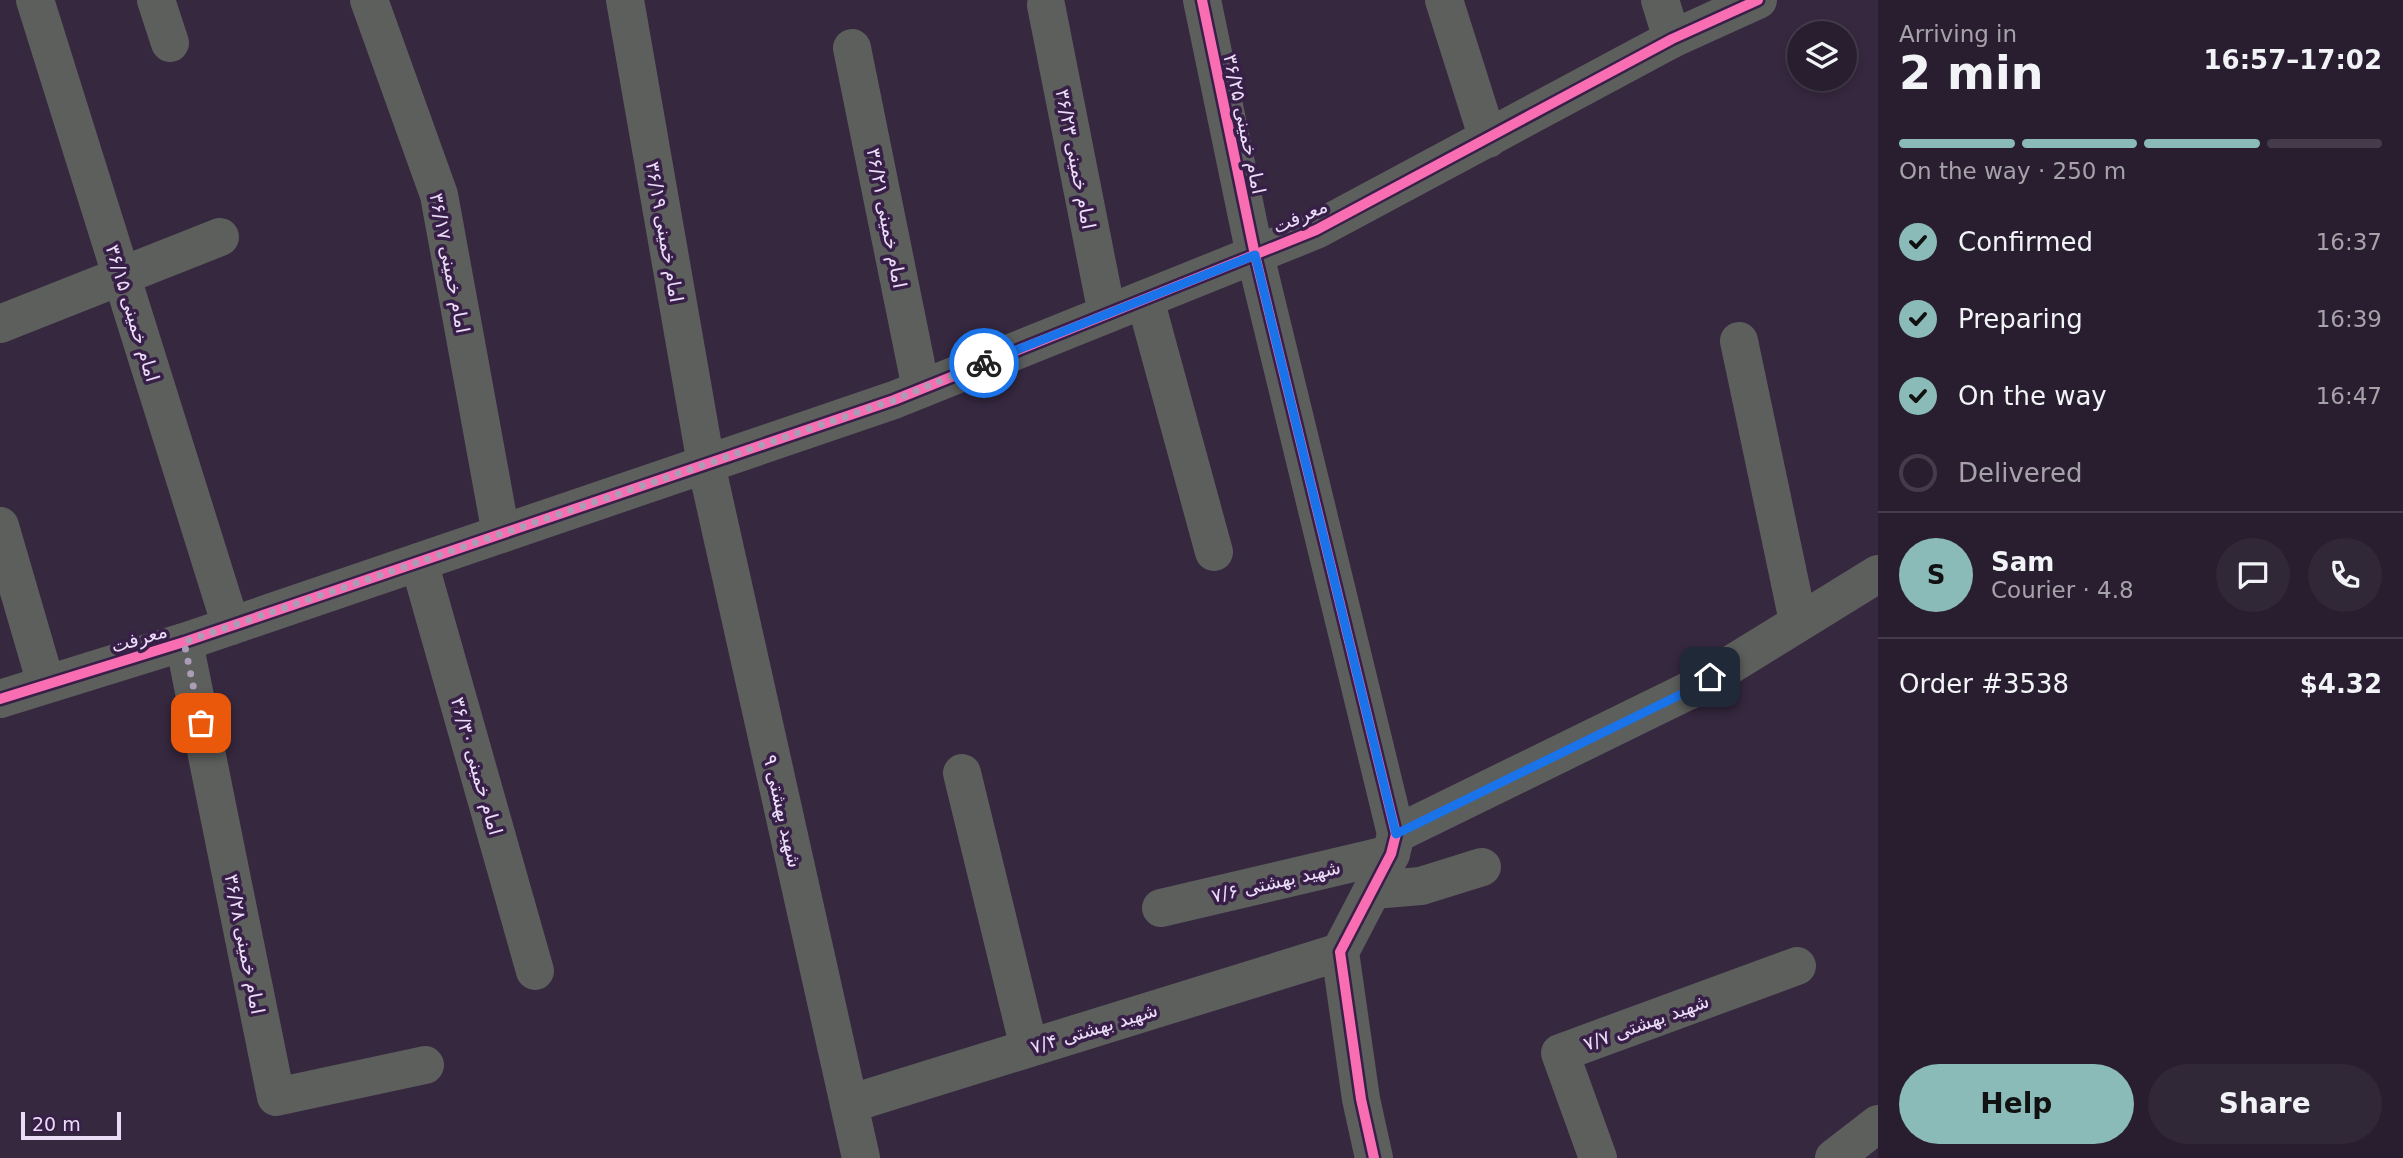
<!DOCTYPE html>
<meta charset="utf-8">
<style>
:root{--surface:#281e2f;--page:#302737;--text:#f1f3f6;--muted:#a5a2aa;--line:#443c4b;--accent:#8bbbb9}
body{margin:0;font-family:"DejaVu Sans",Vazirmatn,sans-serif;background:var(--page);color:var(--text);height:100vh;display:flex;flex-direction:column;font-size:26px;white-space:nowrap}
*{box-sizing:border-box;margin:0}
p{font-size:23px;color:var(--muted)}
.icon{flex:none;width:38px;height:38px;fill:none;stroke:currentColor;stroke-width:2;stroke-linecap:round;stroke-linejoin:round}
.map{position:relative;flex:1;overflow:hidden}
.panel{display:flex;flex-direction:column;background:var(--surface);width:525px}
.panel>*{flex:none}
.tools{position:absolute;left:1787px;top:21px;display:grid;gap:14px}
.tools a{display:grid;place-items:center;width:70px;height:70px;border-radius:50%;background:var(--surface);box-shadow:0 4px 10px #0003,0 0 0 2px var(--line);font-size:35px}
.scale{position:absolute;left:21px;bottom:18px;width:100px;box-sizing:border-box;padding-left:7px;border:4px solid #ebdcf7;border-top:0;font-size:19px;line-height:24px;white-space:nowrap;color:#ebdcf7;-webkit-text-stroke:5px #371f48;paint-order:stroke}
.pin{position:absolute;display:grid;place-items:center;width:60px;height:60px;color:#fff;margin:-30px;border-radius:14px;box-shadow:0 4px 10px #0006}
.courier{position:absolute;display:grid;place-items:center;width:70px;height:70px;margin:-35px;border:5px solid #1a73e8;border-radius:50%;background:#fff;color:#222;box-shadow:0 2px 9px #0007}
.summary em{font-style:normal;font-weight:700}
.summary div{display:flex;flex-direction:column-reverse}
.summary{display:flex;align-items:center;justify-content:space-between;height:119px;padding:0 21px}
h1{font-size:46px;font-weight:700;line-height:52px}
.bar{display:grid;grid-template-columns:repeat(4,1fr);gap:10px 7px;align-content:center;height:84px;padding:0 21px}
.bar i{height:9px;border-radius:5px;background:var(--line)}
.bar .selected{background:var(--accent)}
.bar p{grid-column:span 4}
.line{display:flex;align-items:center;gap:18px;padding:0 21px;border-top:2px solid var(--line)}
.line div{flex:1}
.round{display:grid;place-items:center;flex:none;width:74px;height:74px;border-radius:37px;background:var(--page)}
ol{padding:0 21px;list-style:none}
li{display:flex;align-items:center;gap:21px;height:77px}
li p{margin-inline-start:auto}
li .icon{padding:7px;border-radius:50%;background:var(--accent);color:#111;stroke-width:4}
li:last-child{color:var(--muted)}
li i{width:38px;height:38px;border:4px solid var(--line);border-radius:50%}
.action{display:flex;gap:14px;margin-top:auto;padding:14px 21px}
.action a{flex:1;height:80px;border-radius:42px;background:var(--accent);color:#111;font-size:28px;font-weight:700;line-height:80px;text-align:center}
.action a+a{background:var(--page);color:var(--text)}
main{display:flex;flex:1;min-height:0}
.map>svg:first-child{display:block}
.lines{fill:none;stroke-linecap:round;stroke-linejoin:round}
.minor{stroke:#5d5f5d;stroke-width:38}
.cycleway-casing{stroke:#371f48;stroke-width:15}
.cycleway{stroke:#f96db3;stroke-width:10}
.done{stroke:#ac9db7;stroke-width:7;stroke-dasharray:0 12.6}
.route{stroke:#1a73e8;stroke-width:9}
.labels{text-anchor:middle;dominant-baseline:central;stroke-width:7;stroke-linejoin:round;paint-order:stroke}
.street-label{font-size:19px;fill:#ebdcf7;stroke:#371f48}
</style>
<main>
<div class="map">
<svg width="1878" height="1158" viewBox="0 0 1878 1158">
<rect width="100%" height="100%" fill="#36283f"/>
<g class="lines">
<!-- minor -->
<g class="minor">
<polyline points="35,0 231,626"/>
<polyline points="156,0 170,43"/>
<polyline points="369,0 439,195 501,534"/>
<polyline points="625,0 706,464 861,1158"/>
<polyline points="1202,0 1255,255 1396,834 1391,854 1340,952 1361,1099 1374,1158"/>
<polyline points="1444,0 1488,139"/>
<polyline points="1660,0 1672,39"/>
<polyline points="1046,5 1107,314"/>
<polyline points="852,48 921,389"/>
<polyline points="1145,299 1214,552"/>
<polyline points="0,324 220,237"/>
<polyline points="1739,341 1798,621"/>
<polyline points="0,526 46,684"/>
<polyline points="419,562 535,971"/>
<polyline points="184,642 276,1097 425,1065"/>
<polyline points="0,699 184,642 894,400 1316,230 1672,39 1758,0"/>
<polyline points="962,773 1029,1048"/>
<polyline points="1396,834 1688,691 1878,574"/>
<polyline points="1373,890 1421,886 1482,867"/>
<polyline points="1161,908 1391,854"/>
<polyline points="849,1104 1340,952"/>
<polyline points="1598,1158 1560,1053 1797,966"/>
<polyline points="1834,1158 1878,1124"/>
</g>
<!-- cycleway casing -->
<g class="cycleway-casing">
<g id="cycleway">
<polyline points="1202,0 1255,255 1396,834 1391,854 1340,952 1361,1099 1374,1158"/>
<polyline points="0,699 184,642 894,400 1316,230 1672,39 1758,0"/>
</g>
</g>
<!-- cycleway -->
<use href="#cycleway" class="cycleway"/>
</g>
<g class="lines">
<!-- done -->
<polyline class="done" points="201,723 184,642 894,400 984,363"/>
<!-- route -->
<polyline class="route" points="984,363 1255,255 1396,834 1688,691 1710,677"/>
</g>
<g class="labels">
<!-- street labels -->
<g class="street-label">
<text transform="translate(1245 124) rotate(78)">امام خمینی ۳۶/۲۵</text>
<text transform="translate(1076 159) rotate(79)">امام خمینی ۳۶/۲۳</text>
<text transform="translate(1300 216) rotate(-24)">معرفت</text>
<text transform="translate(887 218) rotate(79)">امام خمینی ۳۶/۲۱</text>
<text transform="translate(665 232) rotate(80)">امام خمینی ۳۶/۱۹</text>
<text transform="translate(450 263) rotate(79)">امام خمینی ۳۶/۱۷</text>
<text transform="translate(133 313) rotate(73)">امام خمینی ۳۶/۱۵</text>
<text transform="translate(139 638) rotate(-17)">معرفت</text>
<text transform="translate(477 766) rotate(74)">امام خمینی ۳۶/۳۰</text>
<text transform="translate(783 811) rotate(77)">شهید بهشتی ۹</text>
<text transform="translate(1276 881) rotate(-13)">شهید بهشتی ۷/۶</text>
<text transform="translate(245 944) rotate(79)">امام خمینی ۳۶/۲۸</text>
<text transform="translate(1646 1022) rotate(-20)">شهید بهشتی ۷/۷</text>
<text transform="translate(1094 1028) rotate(-17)">شهید بهشتی ۷/۴</text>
</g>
</g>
</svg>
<div class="tools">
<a><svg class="icon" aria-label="layers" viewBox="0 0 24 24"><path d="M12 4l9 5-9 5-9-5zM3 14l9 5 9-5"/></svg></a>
</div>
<div class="scale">20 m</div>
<div class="pin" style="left:201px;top:723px;background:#ea580c"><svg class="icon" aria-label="bag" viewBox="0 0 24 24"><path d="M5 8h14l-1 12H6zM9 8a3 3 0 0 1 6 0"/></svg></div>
<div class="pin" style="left:1710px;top:677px;background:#1f2937"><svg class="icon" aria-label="home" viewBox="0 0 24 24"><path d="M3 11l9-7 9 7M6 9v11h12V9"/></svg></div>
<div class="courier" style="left:984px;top:363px"><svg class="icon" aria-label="bike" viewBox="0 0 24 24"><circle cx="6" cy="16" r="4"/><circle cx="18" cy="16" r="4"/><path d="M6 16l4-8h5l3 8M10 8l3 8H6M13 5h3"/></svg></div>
</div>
<section class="panel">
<div class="summary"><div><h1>2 min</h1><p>Arriving in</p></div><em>16:57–17:02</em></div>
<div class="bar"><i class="selected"></i><i class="selected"></i><i class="selected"></i><i></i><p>On the way · 250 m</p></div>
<ol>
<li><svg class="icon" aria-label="check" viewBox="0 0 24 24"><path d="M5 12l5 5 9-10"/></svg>Confirmed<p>16:37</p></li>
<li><svg class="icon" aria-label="check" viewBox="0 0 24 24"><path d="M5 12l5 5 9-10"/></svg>Preparing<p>16:39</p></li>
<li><svg class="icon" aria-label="check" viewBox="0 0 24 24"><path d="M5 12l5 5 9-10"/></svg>On the way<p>16:47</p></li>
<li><i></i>Delivered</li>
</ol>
<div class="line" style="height:126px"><b class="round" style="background:var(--accent);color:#111">S</b><div><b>Sam</b><p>Courier · 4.8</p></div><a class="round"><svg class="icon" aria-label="chat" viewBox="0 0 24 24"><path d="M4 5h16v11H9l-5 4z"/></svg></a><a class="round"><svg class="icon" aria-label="phone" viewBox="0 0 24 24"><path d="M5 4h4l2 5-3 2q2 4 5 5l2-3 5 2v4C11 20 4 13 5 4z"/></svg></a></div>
<div class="line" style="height:91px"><div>Order #3538</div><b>$4.32</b></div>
<div class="action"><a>Help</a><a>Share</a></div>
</section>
</main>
